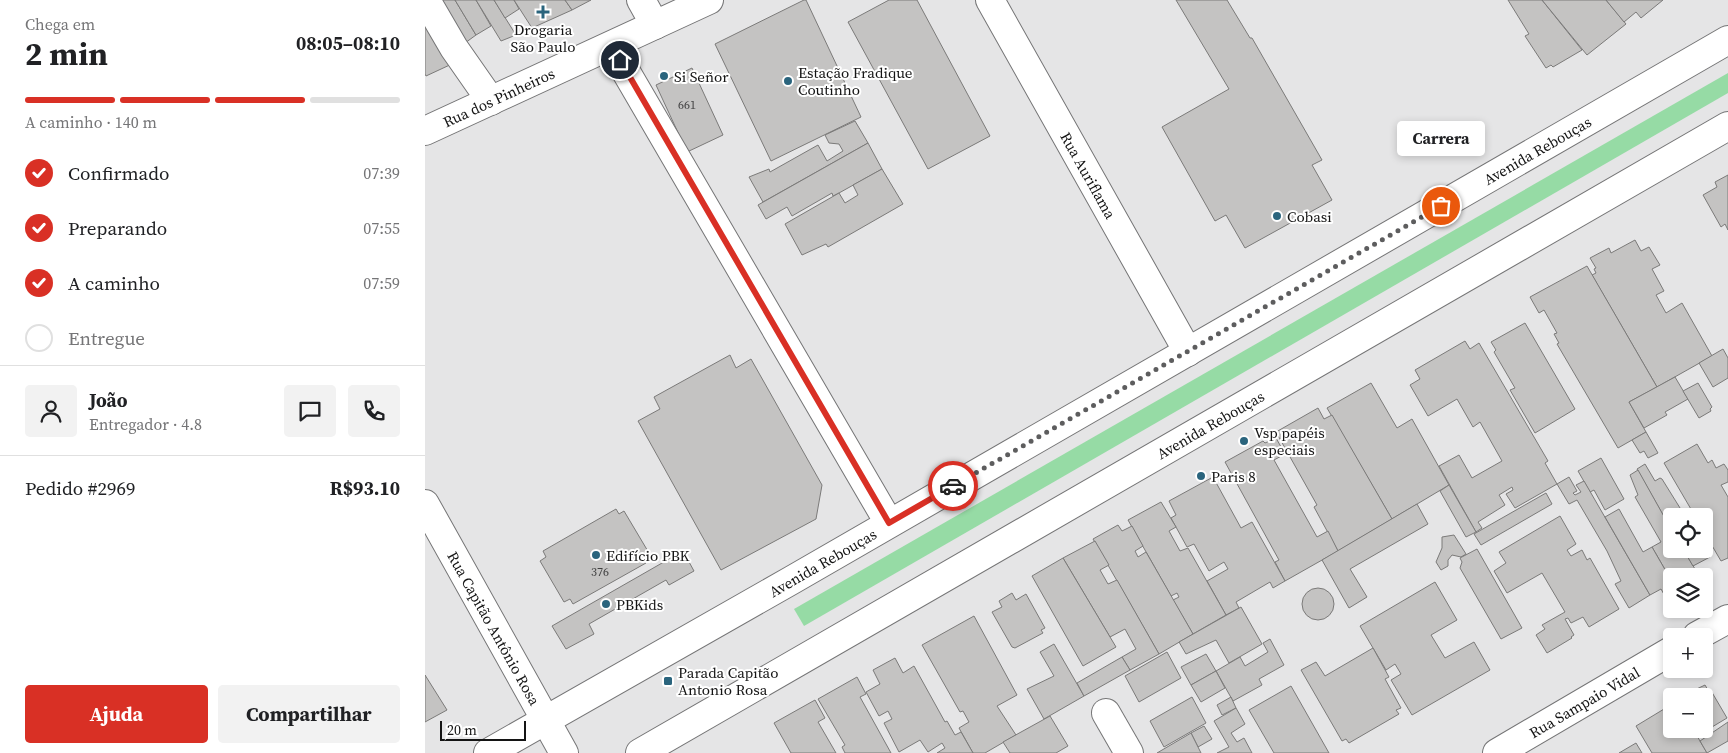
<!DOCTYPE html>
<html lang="pt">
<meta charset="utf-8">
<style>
:root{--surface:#fff;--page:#f2f2f2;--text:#202124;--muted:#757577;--line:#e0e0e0;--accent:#d93025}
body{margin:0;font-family:"Source Serif 4",serif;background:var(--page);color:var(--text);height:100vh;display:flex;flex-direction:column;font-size:19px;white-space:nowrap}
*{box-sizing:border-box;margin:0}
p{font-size:16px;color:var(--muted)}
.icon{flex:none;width:28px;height:28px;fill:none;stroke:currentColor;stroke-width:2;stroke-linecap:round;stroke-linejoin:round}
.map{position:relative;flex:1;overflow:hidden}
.sheet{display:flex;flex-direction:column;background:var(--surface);width:425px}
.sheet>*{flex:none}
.fabs{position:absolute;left:1238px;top:508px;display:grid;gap:10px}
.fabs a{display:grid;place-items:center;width:50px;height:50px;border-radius:5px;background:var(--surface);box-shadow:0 2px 8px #0003;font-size:25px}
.scale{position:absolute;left:15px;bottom:12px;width:86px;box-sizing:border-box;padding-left:5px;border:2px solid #141414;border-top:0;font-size:14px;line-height:18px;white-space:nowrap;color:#141414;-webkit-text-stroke:4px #fff;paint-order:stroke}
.pin{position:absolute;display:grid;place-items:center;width:42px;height:42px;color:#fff;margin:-21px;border:2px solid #fff;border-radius:50%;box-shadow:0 1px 5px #0007}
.courier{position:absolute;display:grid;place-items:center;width:50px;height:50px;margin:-25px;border:4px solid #d93025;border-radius:50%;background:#fff;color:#222;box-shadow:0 1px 6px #0007}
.bubble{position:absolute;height:35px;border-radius:5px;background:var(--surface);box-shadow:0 2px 8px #0003;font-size:16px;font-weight:700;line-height:35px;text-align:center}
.headline em{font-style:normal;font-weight:700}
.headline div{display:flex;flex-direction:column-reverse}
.headline{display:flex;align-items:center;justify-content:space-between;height:85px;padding:0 25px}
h1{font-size:32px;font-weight:700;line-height:38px}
.bar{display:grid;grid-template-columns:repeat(4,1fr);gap:8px 5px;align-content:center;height:60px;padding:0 25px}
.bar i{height:6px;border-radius:4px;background:var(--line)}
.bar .selected{background:var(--accent)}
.bar p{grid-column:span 4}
.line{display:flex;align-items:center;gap:12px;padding:0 25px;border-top:1px solid var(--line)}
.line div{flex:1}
.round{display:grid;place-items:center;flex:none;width:52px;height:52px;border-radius:5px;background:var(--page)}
ol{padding:0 25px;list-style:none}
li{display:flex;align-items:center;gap:15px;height:55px}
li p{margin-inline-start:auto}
li .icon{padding:5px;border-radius:50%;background:var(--accent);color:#fff;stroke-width:4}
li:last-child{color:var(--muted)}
li i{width:28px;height:28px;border:2px solid var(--line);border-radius:50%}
.primary-button{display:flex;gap:10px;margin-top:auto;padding:10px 25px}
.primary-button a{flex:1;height:58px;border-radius:5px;background:var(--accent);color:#fff;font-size:20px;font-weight:700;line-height:58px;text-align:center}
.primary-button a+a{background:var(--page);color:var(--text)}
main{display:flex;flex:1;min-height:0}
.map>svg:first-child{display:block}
.green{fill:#96dba5}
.building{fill:#c4c3c2;stroke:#7b7a79}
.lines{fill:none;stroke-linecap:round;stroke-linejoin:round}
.minor-casing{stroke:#757576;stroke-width:30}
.major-casing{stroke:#757576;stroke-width:30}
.minor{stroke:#fff;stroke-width:28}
.major{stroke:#fff;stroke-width:28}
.done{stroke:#5d5d5e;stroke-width:5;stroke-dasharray:0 9}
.route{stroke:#d93025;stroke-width:6}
.poi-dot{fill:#2a647d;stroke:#fff;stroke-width:2}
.labels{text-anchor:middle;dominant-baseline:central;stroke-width:4;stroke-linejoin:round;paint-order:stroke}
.number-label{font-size:12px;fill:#404040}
.poi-label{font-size:15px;fill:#141414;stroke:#fff;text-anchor:start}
.street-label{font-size:15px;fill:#141414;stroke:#fff}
</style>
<main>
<section class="sheet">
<div class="headline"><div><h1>2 min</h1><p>Chega em</p></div><em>08:05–08:10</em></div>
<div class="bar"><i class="selected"></i><i class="selected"></i><i class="selected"></i><i></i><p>A caminho · 140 m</p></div>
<ol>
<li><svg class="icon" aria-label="check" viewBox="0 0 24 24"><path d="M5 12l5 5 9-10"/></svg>Confirmado<p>07:39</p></li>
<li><svg class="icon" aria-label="check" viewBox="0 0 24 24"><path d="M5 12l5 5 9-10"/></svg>Preparando<p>07:55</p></li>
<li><svg class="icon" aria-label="check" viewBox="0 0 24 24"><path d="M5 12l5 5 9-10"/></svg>A caminho<p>07:59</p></li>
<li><i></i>Entregue</li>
</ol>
<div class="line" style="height:90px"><a class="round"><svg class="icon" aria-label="person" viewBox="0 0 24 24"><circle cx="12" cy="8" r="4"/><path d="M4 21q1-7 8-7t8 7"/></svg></a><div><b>João</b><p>Entregador · 4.8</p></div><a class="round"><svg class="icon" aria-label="chat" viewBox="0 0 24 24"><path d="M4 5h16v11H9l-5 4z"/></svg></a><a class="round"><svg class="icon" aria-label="phone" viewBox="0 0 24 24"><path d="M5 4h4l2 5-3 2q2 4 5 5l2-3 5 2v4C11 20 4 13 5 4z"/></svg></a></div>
<div class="line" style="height:65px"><div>Pedido #2969</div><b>R$93.10</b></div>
<div class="primary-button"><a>Ajuda</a><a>Compartilhar</a></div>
</section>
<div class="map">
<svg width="1303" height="753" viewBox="0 0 1303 753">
<rect width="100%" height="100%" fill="#e5e5e6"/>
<!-- green -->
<polygon class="green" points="1303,73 1303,93 379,626 369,609"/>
<!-- building -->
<g class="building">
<polygon points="8,0 30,0 51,35 40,43"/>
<polygon points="30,0 51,0 66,26 51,35"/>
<polygon points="51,0 69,0 91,35 76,41"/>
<polygon points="69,0 89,0 94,9 80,18"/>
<polygon points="89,0 140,0 147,10 107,28"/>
<polygon points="140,0 166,0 147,10"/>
<polygon points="379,0 381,0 436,117 346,161 290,44"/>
<polygon points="464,0 492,0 565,136 503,169 423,22"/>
<polygon points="751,0 802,0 825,38 827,38 897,160 887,165 907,200 820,248 801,215 790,221 737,127 804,89"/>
<polygon points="1083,0 1117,0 1157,50 1128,67 1126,65 1121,68 1100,36 1104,34"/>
<polygon points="1117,0 1181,0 1201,24 1162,55"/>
<polygon points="1181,0 1238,0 1216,18 1211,12 1199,22"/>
<polygon points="0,17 29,63 1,76 0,74"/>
<polygon points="267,68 298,135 262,152 231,85"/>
<polygon points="430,121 443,143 338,202 324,177 344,169 345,172 393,145 402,161 418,151 414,144 404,143 400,135"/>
<polygon points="443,143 457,169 414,193 408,196 407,193 367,216 362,207 341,219 333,205"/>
<polygon points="457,169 478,204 403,247 401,244 377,255 360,224 414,193 420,203 433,195 428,185"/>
<polygon points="1303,175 1303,230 1300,224 1296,227 1278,195 1292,187 1290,182"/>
<polygon points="1210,240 1216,251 1224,247 1235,265 1227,269 1239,291 1231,295 1241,313 1257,303 1287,356 1232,387 1167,275 1171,273 1169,269 1171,268 1165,258 1184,248 1186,253"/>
<polygon points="1162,266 1232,387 1204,402 1221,432 1193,448 1132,344 1134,343 1129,334 1132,333 1119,310 1114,313 1105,297"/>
<polygon points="1100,323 1150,409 1110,433 1085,390 1090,388 1069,352 1071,350 1066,342"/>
<polygon points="1040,341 1045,349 1054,343 1123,461 1120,463 1132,484 1090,508 1081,494 1088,490 1087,487 1074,495 1080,505 1053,522 1057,528 1051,532 1014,466 1034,455 1047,478 1077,461 1055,422 1048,427 1032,399 1003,416 985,385 995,379 990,370"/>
<polygon points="1298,349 1303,358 1303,378 1288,387 1274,363"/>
<polygon points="305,355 311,368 326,359 397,485 391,519 296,570 213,421 235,409 229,397"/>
<polygon points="1250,377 1263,399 1240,412 1242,415 1219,428 1204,402"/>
<polygon points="946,383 972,428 987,419 1024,485 967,519 902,408"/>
<polygon points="1273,383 1287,407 1285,409 1286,411 1274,418 1258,391"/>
<polygon points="893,408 899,419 907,415 967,519 913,551 889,507 892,505 851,432"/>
<polygon points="1221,432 1233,453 1223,458 1219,451 1215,453 1207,440"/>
<polygon points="851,438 860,454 849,460 892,537 903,531 913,551 860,581 850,562 854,560 800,462 838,441 840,443"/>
<polygon points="1272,444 1283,463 1287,460 1291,468 1299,464 1303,470 1303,482 1296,485 1303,497 1303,558 1296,561 1279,532 1279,516 1270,516 1239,463"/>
<polygon points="1176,458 1199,499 1180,510 1169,490 1165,492 1153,471"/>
<polygon points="1220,464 1230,481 1235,478 1237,479 1260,516 1246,516 1246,529 1212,469"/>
<polygon points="1213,470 1246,529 1246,549 1258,549 1270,569 1257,576 1246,576 1246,580 1227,547 1236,542 1210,497 1213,495 1205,475"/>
<polygon points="788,477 816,528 827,522 860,581 848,588 845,582 811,602 814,608 801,615 782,581 803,569 799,562 784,571 769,544 762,547 746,518 751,515 744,501"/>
<polygon points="1144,477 1152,491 1148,493 1150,495 1156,492 1151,485 1159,481 1225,595 1204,608 1190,584 1196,581 1182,551 1152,500 1144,504 1132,484"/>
<polygon points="1024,485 1051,532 1041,537 1015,491"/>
<polygon points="1121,493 1127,504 1056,545 1049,534"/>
<polygon points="736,502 751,527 744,531 755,551 763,548 801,615 768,634 748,600 754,597 752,593 746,596 703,520"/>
<polygon points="992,504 1003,524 925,569 942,597 924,608 897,560"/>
<polygon points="191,509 194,514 199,511 224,553 218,558 221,563 148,604 145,599 139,602 115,561 121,557 118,551"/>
<polygon points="1194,509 1218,552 1227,547 1246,580 1246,607 1236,589 1225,595 1180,517"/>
<polygon points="1135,516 1151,544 1142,550 1146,556 1157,550 1162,560 1165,558 1194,609 1164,627 1158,617 1146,623 1143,618 1140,619 1149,635 1146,637 1147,638 1122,653 1111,635 1120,629 1117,625 1140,612 1117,573 1082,593 1069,571 1081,563 1074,552"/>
<polygon points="693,525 697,531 707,526 718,546 710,551 713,557 721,552 768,634 734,654 668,539"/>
<polygon points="1279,532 1287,545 1280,549 1285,557 1268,566 1258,549 1279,549"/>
<polygon points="1029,535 1041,554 1036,557 1027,555 1023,560 1023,566 1016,570 1011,562 1017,548 1017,537"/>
<polygon points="670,541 684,565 675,570 683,584 692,580 734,654 705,670 697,657 711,649 700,629 685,637 638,558"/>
<polygon points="1052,549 1097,628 1076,639 1035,568 1037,562 1035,558"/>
<polygon points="258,551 269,571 244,585 241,580 164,624 169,634 141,649 127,626"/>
<polygon points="638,558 691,647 658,666 607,576"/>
<polygon points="1010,582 1032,620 1006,635 1020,658 1049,642 1065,670 987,715 966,680 976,674 970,664 961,670 935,626"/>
<circle cx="893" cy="604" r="16"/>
<polygon points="587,593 591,600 601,594 620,628 616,630 618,633 590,648 587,647 567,612 577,607 574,601"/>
<polygon points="816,607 837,644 804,663 791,640 761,654 754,642"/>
<polygon points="549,616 592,695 572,706 591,735 560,753 548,753 534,728 544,722 538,711 535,712 497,645"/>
<polygon points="845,639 859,665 834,679 837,685 808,701 791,671 815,657 820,666 843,652 838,643"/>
<polygon points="629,644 659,696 619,719 602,689 629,676 615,652"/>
<polygon points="948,648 964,677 960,679 976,708 971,710 974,714 924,743 921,739 917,741 876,670 891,662 900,676"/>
<polygon points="742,652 756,678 714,702 700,676"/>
<polygon points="781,654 791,671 766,685 756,667"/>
<polygon points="697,657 705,670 659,696 652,683"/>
<polygon points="470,658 478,673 489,666 520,722 522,721 530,735 536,732 548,753 512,753 520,748 517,743 503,752 495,740 474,752 459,723 467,719 463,711 454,716 441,692 455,684 448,670"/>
<polygon points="791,671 800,688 776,702 766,685"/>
<polygon points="0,675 22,710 0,722"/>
<polygon points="432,677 441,694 435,697 466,753 420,753 417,747 420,745 393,699"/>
<polygon points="1280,685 1283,690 1285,689 1302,718 1272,736 1268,729 1279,729 1279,696 1257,696"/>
<polygon points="866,686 904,753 849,753 824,710"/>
<polygon points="767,697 781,723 739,747 725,721"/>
<polygon points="806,697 811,708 797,715 792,705"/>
<polygon points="390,700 400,718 393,722 411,753 366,753 349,723"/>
<polygon points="1244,706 1246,711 1246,729 1268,729 1282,753 1227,753 1211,726"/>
<polygon points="811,708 820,724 806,733 812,742 819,738 827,753 792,753 804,747 789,721"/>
<polygon points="625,716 643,746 631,753 585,753 578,742"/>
<polygon points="1303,722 1303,741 1282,753 1275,741"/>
<polygon points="779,726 787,739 773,747 766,733"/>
<polygon points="766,733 776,753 732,753"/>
<polygon points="1211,743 1217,753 1194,753"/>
</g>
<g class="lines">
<!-- minor casing -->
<g class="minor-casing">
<g id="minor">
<polyline points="1,0 29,48 66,101"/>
<polyline points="216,0 230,25"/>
<path id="s1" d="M565 0 763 352"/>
<polyline points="186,46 464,523"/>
<path id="s2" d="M0 504 139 753"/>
<polyline points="1272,636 1303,619"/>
<polyline points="681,713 704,753"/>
<path id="s3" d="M1072 753 1246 651"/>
</g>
</g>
<!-- major casing -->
<g class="major-casing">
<g id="major">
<path id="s4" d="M0 131 284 0"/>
<path id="s5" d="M63 753 367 580 1303 40"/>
<path id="s6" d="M215 753 1303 126"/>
</g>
</g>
<!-- minor -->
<use href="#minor" class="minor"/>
<!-- major -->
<use href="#major" class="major"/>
</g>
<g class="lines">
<!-- done -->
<polyline class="done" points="528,486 1016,206"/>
<!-- route -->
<polyline class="route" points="195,60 464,523 528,486"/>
</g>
<!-- markers -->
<g class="poi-dot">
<path d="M115.5 4.5h5v5h5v5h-5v5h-5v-5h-5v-5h5z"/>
<circle cx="239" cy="76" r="5"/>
<circle cx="363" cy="81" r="5"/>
<circle cx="852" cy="216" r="5"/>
<circle cx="819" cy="441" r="5"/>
<circle cx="776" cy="476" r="5"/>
<circle cx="171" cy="555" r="5"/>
<circle cx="181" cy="604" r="5"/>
<rect x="238" y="676" width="10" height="10" rx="2.5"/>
</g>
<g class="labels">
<!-- number labels -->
<g class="number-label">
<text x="262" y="105">661</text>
<text x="175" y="572">376</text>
</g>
<!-- poi labels -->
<g class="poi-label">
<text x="118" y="29" text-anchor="middle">Drogaria<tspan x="118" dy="17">São Paulo</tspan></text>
<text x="373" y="72">Estação Fradique<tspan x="373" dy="17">Coutinho</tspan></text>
<text x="249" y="76">Si Señor</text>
<text x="862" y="216">Cobasi</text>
<text x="829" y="432">Vsp papéis<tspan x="829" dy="17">especiais</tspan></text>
<text x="786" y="476">Paris 8</text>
<text x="181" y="555">Edifício PBK</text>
<text x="191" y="604">PBKids</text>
<text x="253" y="672">Parada Capitão<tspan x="253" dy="17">Antonio Rosa</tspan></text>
</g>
<!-- street labels -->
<g class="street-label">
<text stroke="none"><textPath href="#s4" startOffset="81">Rua dos Pinheiros</textPath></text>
<text stroke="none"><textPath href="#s5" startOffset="1210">Avenida Rebouças</textPath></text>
<text stroke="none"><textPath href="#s1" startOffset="201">Rua Auriflama</textPath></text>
<text stroke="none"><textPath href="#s6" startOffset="658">Avenida Rebouças</textPath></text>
<text stroke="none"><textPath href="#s5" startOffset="385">Avenida Rebouças</textPath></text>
<text stroke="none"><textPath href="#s2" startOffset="142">Rua Capitão Antônio Rosa</textPath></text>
<text stroke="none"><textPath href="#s3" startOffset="101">Rua Sampaio Vidal</textPath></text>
</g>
</g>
</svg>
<div class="fabs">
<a><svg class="icon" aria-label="locate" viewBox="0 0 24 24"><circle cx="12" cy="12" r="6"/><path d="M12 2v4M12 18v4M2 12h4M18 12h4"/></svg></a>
<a><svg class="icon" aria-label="layers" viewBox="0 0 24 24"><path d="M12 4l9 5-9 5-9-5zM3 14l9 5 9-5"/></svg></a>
<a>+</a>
<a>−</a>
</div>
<div class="scale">20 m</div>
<div class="pin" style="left:1016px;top:206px;background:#ea580c"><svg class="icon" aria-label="bag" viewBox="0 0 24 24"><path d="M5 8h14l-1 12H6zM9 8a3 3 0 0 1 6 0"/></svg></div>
<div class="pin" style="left:195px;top:60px;background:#1f2937"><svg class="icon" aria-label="home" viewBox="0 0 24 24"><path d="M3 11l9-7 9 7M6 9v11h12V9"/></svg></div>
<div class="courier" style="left:528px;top:486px"><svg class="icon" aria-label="car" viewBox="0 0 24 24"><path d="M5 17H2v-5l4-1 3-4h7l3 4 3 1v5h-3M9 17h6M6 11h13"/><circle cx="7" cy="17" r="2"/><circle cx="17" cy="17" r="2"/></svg></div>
<div class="bubble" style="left:972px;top:121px;width:88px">Carrera</div>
</div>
</main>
